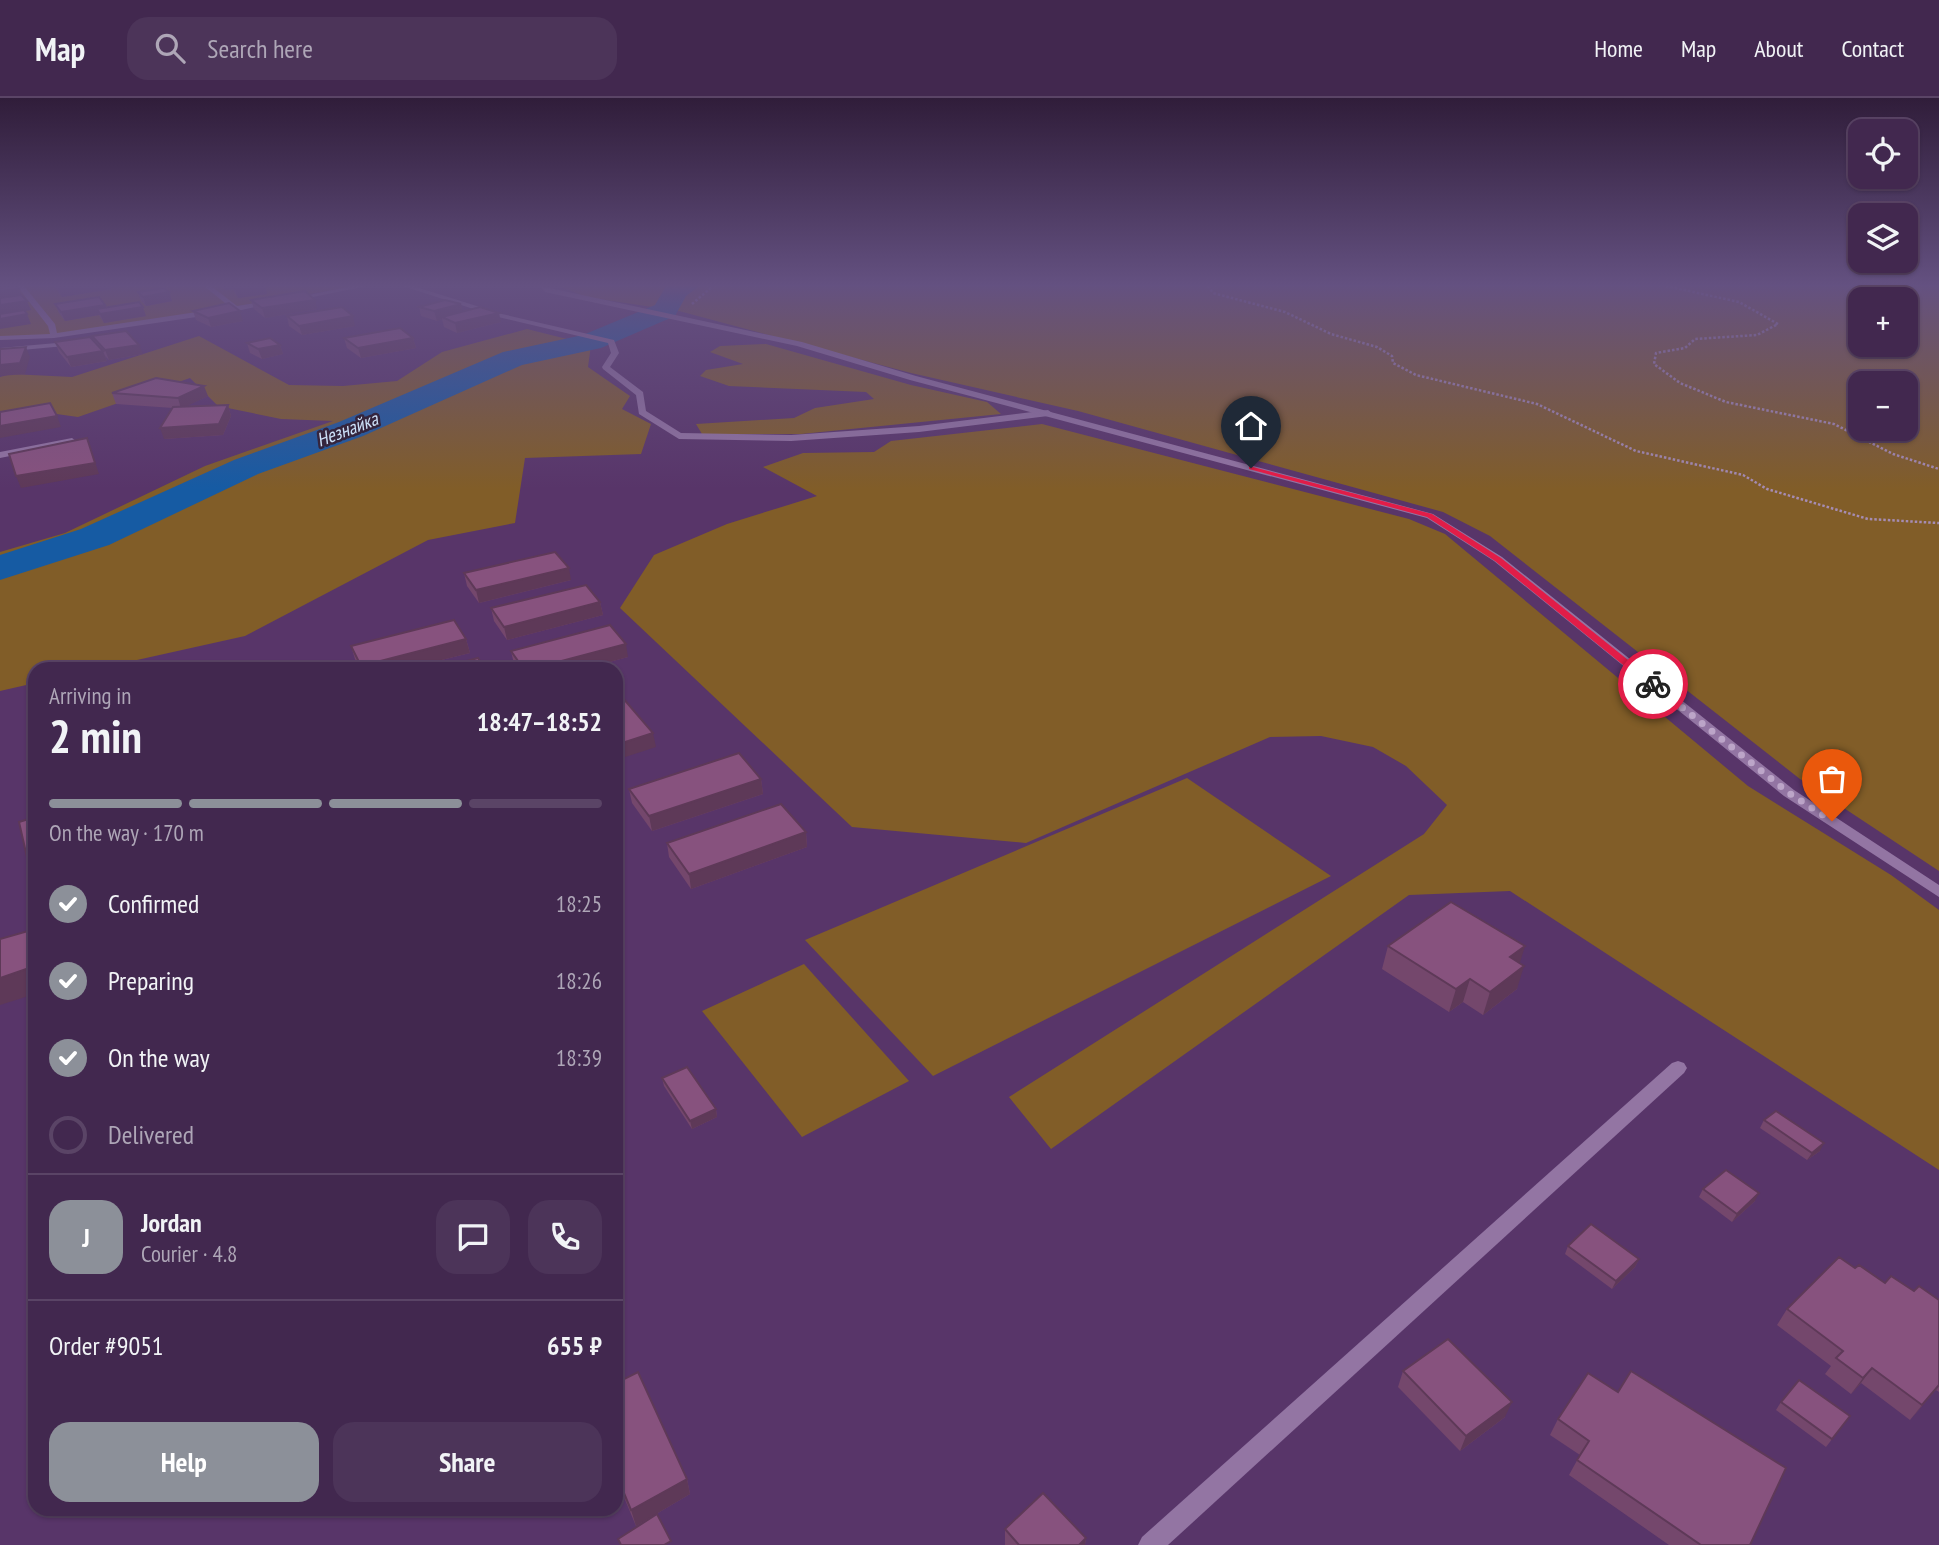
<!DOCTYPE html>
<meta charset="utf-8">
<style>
:root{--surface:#42284f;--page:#4c3459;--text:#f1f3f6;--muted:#aea6b7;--line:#5a4466;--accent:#8c9099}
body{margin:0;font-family:"PT Sans Narrow",sans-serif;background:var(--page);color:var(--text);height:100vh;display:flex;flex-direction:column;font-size:26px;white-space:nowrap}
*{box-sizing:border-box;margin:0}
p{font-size:23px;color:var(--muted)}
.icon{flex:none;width:38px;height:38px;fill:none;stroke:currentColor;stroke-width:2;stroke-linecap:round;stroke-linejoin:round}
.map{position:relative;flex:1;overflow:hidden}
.drawer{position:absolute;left:28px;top:564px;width:595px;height:854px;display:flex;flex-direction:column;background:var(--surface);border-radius:21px;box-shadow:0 2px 5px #0004,0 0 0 2px var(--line)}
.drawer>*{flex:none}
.fabs{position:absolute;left:1848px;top:21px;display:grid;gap:14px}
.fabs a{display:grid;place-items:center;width:70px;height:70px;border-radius:14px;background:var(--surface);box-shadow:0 2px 5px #0004,0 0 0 2px var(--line);font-size:35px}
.pin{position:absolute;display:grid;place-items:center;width:60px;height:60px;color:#fff;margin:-72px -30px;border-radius:50% 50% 50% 0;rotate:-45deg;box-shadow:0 0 7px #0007}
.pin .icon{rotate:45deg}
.courier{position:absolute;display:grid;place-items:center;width:70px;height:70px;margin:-35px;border:5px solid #e11d48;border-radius:50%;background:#fff;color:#222;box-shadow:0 2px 9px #0007}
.head em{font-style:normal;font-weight:600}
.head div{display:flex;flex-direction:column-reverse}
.head{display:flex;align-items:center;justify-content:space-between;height:119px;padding:0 21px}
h1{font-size:46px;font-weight:600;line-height:52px}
.bar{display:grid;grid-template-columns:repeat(4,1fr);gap:10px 7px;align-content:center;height:84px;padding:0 21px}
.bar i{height:9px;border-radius:5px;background:var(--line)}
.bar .active{background:var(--accent)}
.bar p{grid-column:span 4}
.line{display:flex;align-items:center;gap:18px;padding:0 21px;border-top:2px solid var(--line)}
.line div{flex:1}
.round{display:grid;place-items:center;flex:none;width:74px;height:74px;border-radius:21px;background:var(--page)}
ol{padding:0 21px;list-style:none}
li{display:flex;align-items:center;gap:21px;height:77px}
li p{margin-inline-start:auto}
li .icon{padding:7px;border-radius:50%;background:var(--accent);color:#fff;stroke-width:4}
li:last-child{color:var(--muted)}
li i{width:38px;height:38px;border:4px solid var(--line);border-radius:50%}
.button{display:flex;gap:14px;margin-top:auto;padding:14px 21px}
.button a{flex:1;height:80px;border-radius:21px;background:var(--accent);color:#fff;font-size:28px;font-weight:600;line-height:80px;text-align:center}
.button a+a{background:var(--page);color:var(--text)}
header{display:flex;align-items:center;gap:42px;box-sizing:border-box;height:98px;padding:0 35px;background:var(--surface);border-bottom:2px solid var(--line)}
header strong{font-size:33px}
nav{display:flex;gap:38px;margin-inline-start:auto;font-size:24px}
.search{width:490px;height:63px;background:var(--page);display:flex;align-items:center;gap:18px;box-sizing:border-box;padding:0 24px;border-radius:21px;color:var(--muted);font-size:26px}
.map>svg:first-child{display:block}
.green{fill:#815d28;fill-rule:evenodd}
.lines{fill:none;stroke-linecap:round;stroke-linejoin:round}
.river{fill:#165ba3;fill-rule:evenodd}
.path{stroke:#a68cb3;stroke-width:2.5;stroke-dasharray:2.5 2;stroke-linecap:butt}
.lane{fill:#9375a3;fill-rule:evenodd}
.street{fill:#9375a3;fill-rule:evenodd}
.wall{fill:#74476c}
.shaded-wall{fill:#5e3958}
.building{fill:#87527e;stroke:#5e3958;stroke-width:2}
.route{fill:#e11d48}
.done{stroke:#bca5c8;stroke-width:7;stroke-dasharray:0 12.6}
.labels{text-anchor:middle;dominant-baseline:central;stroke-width:5;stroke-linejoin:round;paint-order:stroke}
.far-water-label{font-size:19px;font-style:italic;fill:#cde1f9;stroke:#35253d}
</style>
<header>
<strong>Map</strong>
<div class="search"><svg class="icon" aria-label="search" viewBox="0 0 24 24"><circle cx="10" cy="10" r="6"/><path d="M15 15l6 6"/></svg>Search here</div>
<nav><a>Home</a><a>Map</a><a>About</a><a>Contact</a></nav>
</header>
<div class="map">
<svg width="1939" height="1447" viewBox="0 0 1939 1447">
<rect width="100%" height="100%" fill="#583569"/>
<!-- green -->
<g class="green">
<polygon points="0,188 357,188 72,236 0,242"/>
<path d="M559 188H1939V773L1800 681 1490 438 1443 414 1078 313 911 275 679 213 586 199ZM1860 201H1906V247H1860ZM1860 285H1906V331H1860Z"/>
<polygon points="527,231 591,247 588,269 630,298 622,311 651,326 641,356 525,360 515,425 428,442 245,538 101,570 35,570 35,585 0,593 0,454 65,435 205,368 333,323 281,321 218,308 190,280 78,319 21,311 0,316 0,279 11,276 72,279 199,238 289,287 343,288 397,283 442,254"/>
<polygon points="766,246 911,287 987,304 1001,316 801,336 702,336 696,326 794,320 815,310 874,301 866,294 729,288 700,278 706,272 743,266 710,254 720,248"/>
<polygon points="1042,326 1409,421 1445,436 1748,688 1891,777 1939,812 1939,1072 1510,793 1409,797 1051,1051 1009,999 1424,736 1447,707 1406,668 1373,649 1321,638 1270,639 1026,745 852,729 620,510 654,457 727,426 817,398 763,369 803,355 874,354 891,343"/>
<polygon points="1187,680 1331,778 933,978 805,842"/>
<polygon points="804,866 909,983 802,1039 702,913"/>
</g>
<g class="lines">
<!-- river -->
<polygon class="river" points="666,188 699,188 686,198 675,218 601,250 522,267 363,338 258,376 109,447 0,482 0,457 81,431 234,362 339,324 503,254 583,237 655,207"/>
<!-- path -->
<g class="path">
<polyline points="1208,188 1213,195 1285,214 1331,236 1377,249 1392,258 1393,265 1416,277 1537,306 1636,353 1743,377 1767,391 1868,421 1939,425"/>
<polyline points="1666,188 1739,204 1778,226 1757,237 1695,241 1685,250 1656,255 1654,266 1680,285 1726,304 1834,326 1893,356 1939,371"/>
<polyline points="692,206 713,188"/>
</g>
<!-- lane -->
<g class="lane">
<polygon points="17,188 24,188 55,226 57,235 230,209 204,188 211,188 237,208 270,203 273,205 237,213 54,240 0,242 0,238 50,236 48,228"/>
<polygon points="352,188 367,188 293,203 290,201"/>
<polygon points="403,188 413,188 502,216 614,242 619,255 610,269 643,294 646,313 681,335 791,337 919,328 1048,312 1052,315 1048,318 919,334 791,343 679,341 639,316 636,297 603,271 602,269 611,255 608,245 498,219"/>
<polygon points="68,244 69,246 65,248 0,254 0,250"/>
<polygon points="72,340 76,343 75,345 0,360 0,354"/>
<polygon points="1678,963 1684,965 1687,970 1684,975 1168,1447 1138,1447 1142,1439 1672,965"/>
</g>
<!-- street -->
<polygon class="street" points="540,188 802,244 916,278 1433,416 1502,459 1794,692 1939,787 1939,799 1784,698 1494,463 1427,420 910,282 797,248 545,194"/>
</g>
<!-- wall -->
<g class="wall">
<polygon points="54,188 110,188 111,191 62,199"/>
<polygon points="220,188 265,188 267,196 238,200 233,191 225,192"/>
<polygon points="138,194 169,194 172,203 146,208 141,203"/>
<polygon points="251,202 317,211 265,220 254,211"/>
<polygon points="55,206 105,207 106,209 146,218 104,225 99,217 65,223 59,215"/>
<polygon points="461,206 462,214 501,224 457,235 444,229 442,221 437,223 421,218 419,209"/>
<polygon points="193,213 243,223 211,229 196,222"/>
<polygon points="287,218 355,228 302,237 289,228"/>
<polygon points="92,238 143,256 109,262 105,258 107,263 71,269 59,254 55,244 94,244"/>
<polygon points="344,240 413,240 416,250 361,260 347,250"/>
<polygon points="247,245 280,247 283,256 262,261 250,255"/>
<polygon points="112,295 208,298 186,308 228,307 231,318 223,337 164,341 173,310 116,306"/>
<polygon points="464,475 571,482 479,505 467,488"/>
<polygon points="600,504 603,517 507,542 494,523 491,510"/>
<polygon points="466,541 470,555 409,570 360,570 355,561 351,548"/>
<polygon points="511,553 628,559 587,570 517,570 514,566"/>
<polygon points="761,681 763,696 652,733 632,705 629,691"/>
<polygon points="806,734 807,749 691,791 669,759 667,745"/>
<polygon points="1388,848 1520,865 1517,891 1483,917 1463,904 1449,914 1382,871"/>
<polygon points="662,980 716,1011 717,1019 692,1031 664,988"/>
<polygon points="1764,1022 1820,1053 1807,1062 1760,1030"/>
<polygon points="1703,1091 1755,1103 1732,1124 1699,1099"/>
<polygon points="1568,1148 1639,1161 1635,1169 1612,1191 1565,1156"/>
<polygon points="1855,1170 1885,1185 1939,1202 1939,1294 1936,1292 1910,1322 1861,1285 1851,1296 1825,1276 1831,1268 1777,1227 1787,1211"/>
<polygon points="1403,1273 1505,1319 1460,1353 1398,1289"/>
<polygon points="616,1285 687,1381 690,1396 636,1428 616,1380"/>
<polygon points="1618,1294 1750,1447 1669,1447 1569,1377 1580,1357 1550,1337 1558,1321"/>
<polygon points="1781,1304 1850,1318 1826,1349 1776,1312"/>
<polygon points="1005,1431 1086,1440 1085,1447 1005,1447"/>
</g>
<!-- shaded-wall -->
<g class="shaded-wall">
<polygon points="0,188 2,188 4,193 19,191 23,200 0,206"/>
<polygon points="66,188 110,188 111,191 62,199 58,189"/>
<polygon points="224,188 232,188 233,191 225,192"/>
<polygon points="257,188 265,188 267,196 238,200 235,191"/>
<polygon points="169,194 172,203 146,208 143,199"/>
<polygon points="315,202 317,211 265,220 262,210"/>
<polygon points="27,203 31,212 0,217 0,207"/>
<polygon points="461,206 463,216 442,219 442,221 437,223 434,213"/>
<polygon points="105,207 108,214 143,209 146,218 104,225 100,216 97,211 99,217 65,223 61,214"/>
<polygon points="240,213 243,223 211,229 208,220"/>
<polygon points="499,215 501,224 457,235 455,225"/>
<polygon points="27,216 31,226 0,231 0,221"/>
<polygon points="353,218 355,228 302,237 299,228"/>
<polygon points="413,240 416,250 361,260 358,250"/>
<polygon points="139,247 143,256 109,262 105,252"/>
<polygon points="280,247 283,256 262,261 258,251"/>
<polygon points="26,249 30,259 25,276 0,278 0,267"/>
<polygon points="103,253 107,263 71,269 67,259"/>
<polygon points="204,288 208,298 181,311 178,300"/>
<polygon points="228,307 231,318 223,337 164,341 160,330"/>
<polygon points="57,318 61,329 0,340 0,328"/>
<polygon points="87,340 99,376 21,390 16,378"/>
<polygon points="569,470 571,482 479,505 476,492"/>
<polygon points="600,504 603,517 507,542 504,529"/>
<polygon points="466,541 470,555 409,570 362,570 361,568"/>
<polygon points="626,546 628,559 587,570 535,570"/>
<polygon points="653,635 656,649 616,662 616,647"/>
<polygon points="761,681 763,696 652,733 649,718"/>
<polygon points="806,734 807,749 691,791 689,776"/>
<polygon points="1525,848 1518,871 1510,859"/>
<polygon points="35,868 35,896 0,907 0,880"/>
<polygon points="1524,868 1517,891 1483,917 1490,894"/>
<polygon points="1470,881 1463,904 1449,914 1456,891"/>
<polygon points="716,1011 717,1019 692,1031 690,1023"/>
<polygon points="1824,1045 1820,1053 1807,1062 1812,1055"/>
<polygon points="1759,1095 1755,1103 1732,1124 1737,1116"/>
<polygon points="1639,1161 1635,1169 1612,1191 1616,1183"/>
<polygon points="1872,1270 1861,1285 1851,1296 1863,1280"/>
<polygon points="1939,1287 1939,1288 1910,1322 1922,1307"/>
<polygon points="1512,1304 1505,1319 1460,1353 1466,1338"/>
<polygon points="687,1381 690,1396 636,1428 631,1412"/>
<polygon points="1086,1440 1085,1447 1079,1447"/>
</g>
<!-- building -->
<g class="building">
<polygon points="12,188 17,188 19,191 1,193 3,196 0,196 0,190"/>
<polygon points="233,188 257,188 235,191"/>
<polygon points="164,190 169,194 143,199 138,194"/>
<polygon points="305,193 315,202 262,210 251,202"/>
<polygon points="21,197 27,203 0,207 0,200"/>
<polygon points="99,199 105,207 61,214 55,206"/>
<polygon points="445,202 461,206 434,213 419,209"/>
<polygon points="139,204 143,209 100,216 97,211"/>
<polygon points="229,205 240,213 208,220 193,213"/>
<polygon points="342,209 353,218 299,228 287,218"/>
<polygon points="480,209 499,215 455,225 442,219"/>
<polygon points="24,212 27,216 0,221 0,216"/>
<polygon points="400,230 413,240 358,250 344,240"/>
<polygon points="126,233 139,247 105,252 92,238"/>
<polygon points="90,239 103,253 67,259 55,244"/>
<polygon points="270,240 280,247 258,251 247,245"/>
<polygon points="26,249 20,265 0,267 0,251"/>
<polygon points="156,280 204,288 178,300 112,295"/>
<polygon points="50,305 57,318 0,328 0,314"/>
<polygon points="228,307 219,326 160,330 173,309"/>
<polygon points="87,340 95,365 16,378 9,356"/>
<polygon points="555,454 569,470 476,492 464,475"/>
<polygon points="586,487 600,504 504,529 491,510"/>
<polygon points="454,522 466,541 361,568 351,548"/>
<polygon points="610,527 626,546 535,570 523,570 511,553"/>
<polygon points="478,560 485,570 441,570"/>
<polygon points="616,592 653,635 616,647"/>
<polygon points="739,655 761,681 649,718 629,691"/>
<polygon points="781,706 806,734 689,776 667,745"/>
<polygon points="35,719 35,789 34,790 19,724"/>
<polygon points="1451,804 1525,848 1510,859 1524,868 1490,894 1470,881 1456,891 1388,848"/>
<polygon points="35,831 35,868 0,880 0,841"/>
<polygon points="687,969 716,1011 690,1023 662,980"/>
<polygon points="1776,1013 1824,1045 1812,1055 1764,1022"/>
<polygon points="1726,1072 1759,1095 1737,1116 1703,1091"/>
<polygon points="1591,1126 1639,1161 1616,1183 1568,1148"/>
<polygon points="1839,1159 1855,1170 1859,1167 1885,1185 1891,1178 1914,1193 1919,1188 1939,1202 1939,1287 1922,1307 1872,1270 1863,1280 1836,1260 1843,1253 1787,1211"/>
<polygon points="1448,1241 1512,1304 1466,1338 1403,1273"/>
<polygon points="1631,1273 1786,1370 1750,1447 1701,1447 1577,1362 1589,1343 1558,1321 1588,1275 1618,1294"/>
<polygon points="638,1274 687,1381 631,1412 616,1376 616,1285"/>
<polygon points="1799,1282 1850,1318 1832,1341 1781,1304"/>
<polygon points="1043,1395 1086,1440 1079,1447 1019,1447 1005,1431"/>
<polygon points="657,1416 671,1443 664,1447 621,1447 618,1441"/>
</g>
<!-- sky -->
<linearGradient id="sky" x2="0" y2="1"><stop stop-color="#301d3a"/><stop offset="0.48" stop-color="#645181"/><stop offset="1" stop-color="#645181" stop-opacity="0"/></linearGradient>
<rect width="1939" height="391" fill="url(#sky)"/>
<!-- route -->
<polygon class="route" points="1249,368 1432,416 1501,460 1658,586 1649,588 1495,463 1427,419 1249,371"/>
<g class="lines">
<!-- done -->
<polyline class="done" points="1653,586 1789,695 1832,723"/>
</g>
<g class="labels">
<!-- far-water labels -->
<g class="far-water-label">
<text transform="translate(347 331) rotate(-21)">Незнайка</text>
</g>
</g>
</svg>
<div class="fabs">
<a><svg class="icon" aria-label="locate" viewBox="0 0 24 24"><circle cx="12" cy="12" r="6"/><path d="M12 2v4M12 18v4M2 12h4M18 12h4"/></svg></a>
<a><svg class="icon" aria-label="layers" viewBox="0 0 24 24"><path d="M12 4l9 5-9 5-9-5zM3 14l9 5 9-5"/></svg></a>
<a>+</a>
<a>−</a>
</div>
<div class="pin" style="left:1832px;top:723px;background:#ea580c"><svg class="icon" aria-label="bag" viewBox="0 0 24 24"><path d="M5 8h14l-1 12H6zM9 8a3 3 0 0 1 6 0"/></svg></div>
<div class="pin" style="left:1251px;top:370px;background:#1f2937"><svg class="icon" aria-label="home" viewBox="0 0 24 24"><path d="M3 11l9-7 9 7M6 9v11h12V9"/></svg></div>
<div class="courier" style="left:1653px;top:586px"><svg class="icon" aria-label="bike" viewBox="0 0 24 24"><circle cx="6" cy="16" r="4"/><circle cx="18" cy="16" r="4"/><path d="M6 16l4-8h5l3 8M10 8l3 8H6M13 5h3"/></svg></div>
<section class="drawer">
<div class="head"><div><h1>2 min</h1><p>Arriving in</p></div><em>18:47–18:52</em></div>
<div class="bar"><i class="active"></i><i class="active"></i><i class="active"></i><i></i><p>On the way · 170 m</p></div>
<ol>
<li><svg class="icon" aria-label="check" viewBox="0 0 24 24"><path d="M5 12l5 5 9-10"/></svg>Confirmed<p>18:25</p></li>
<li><svg class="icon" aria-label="check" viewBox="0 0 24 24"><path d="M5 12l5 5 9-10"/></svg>Preparing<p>18:26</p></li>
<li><svg class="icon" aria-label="check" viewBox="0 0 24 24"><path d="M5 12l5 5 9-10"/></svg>On the way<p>18:39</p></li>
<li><i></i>Delivered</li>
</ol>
<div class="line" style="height:126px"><b class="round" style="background:var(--accent);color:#fff">J</b><div><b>Jordan</b><p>Courier · 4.8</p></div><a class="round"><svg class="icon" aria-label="chat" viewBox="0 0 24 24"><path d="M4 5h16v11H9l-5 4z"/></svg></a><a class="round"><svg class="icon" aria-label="phone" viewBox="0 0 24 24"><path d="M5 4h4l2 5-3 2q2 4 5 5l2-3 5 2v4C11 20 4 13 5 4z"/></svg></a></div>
<div class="line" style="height:91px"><div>Order #9051</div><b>655 ₽</b></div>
<div class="button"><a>Help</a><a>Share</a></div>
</section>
</div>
